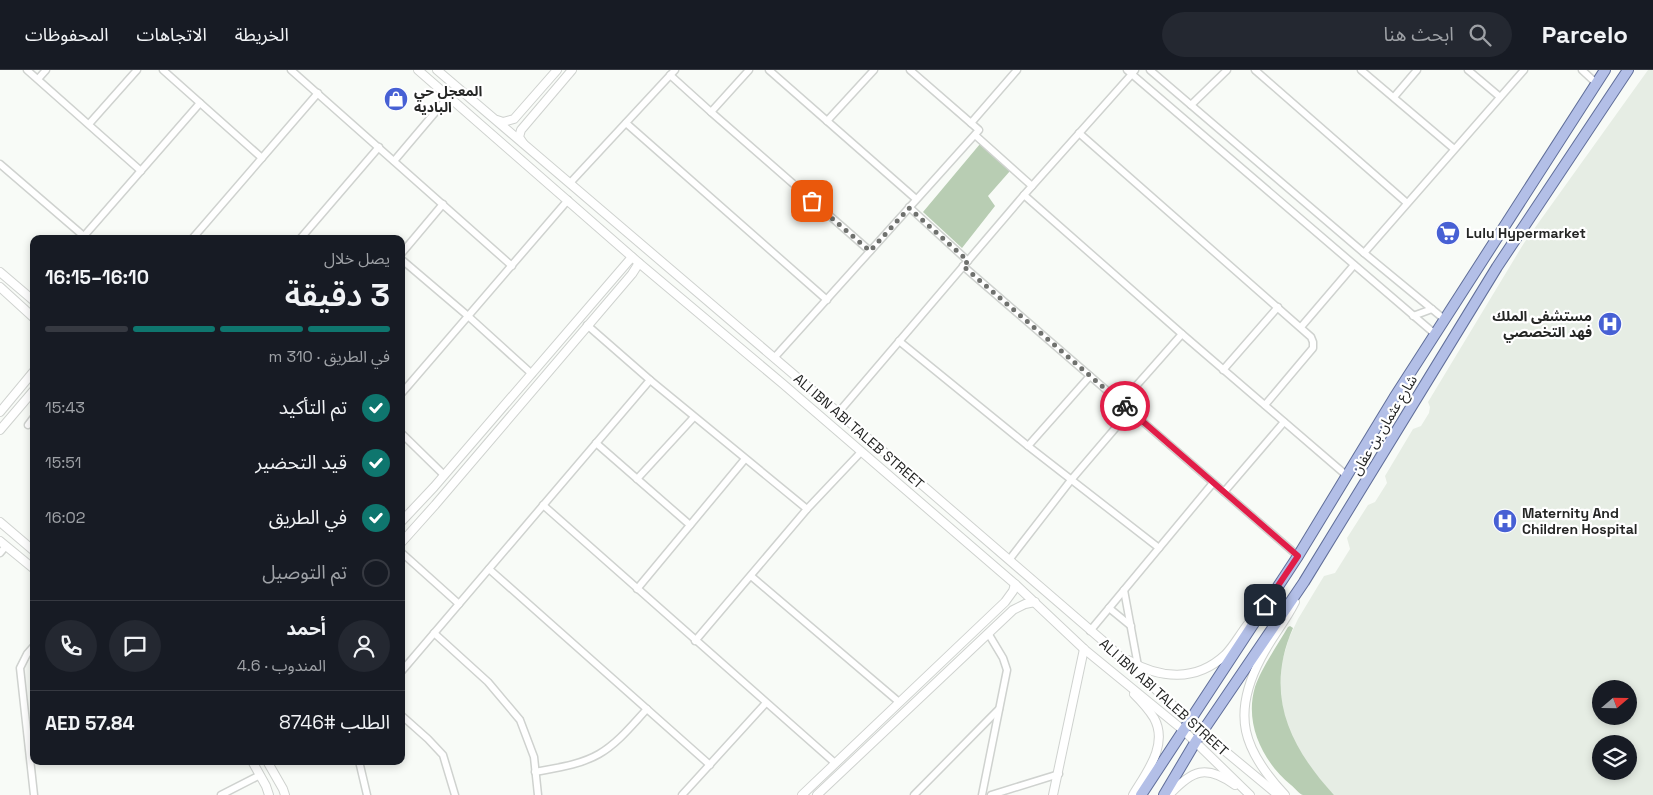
<!DOCTYPE html>
<html lang="ar">
<meta charset="utf-8">
<style>
:root{--surface:#171b24;--page:#242831;--text:#f1f3f6;--muted:#9ea1a6;--line:#363941;--accent:#0f766e}
body{margin:0;font-family:"Space Grotesk","Noto Sans Arabic",sans-serif;background:var(--page);color:var(--text);direction:rtl;height:100vh;display:flex;flex-direction:column;font-size:19px;white-space:nowrap}
*{box-sizing:border-box;margin:0}
p{font-size:16px;color:var(--muted)}
.icon{flex:none;width:28px;height:28px;fill:none;stroke:currentColor;stroke-width:2;stroke-linecap:round;stroke-linejoin:round}
.map{position:relative;flex:1;overflow:hidden;direction:ltr}
.panel{position:absolute;left:30px;top:165px;width:375px;height:530px;display:flex;flex-direction:column;background:var(--surface);border-radius:10px;box-shadow:0 2px 8px #0003;direction:rtl}
.panel>*{flex:none}
.needle{width:32px;rotate:70deg}
.tools{position:absolute;left:1592px;top:610px;display:grid;gap:10px}
.tools a{display:grid;place-items:center;width:45px;height:45px;border-radius:50%;background:var(--surface);box-shadow:0 2px 8px #0003;font-size:25px}
.pin{position:absolute;display:grid;place-items:center;width:42px;height:42px;color:#fff;margin:-21px;border-radius:10px;box-shadow:0 2px 8px #0006}
.courier{position:absolute;display:grid;place-items:center;width:50px;height:50px;margin:-25px;border:4px solid #e11d48;border-radius:50%;background:#fff;color:#222;box-shadow:0 1px 6px #0007}
.headline em{font-style:normal;font-weight:600}
.headline div{display:flex;flex-direction:column-reverse}
.headline{display:flex;align-items:center;justify-content:space-between;height:85px;padding:0 15px}
h1{font-size:32px;font-weight:600;line-height:38px}
.bar{display:grid;grid-template-columns:repeat(4,1fr);gap:8px 5px;align-content:center;height:60px;padding:0 15px}
.bar i{height:6px;border-radius:4px;background:var(--line)}
.bar .selected{background:var(--accent)}
.bar p{grid-column:span 4}
.line{display:flex;align-items:center;gap:12px;padding:0 15px;border-top:1px solid var(--line)}
.line div{flex:1}
.round{display:grid;place-items:center;flex:none;width:52px;height:52px;border-radius:26px;background:var(--page)}
ol{padding:0 15px;list-style:none}
li{display:flex;align-items:center;gap:15px;height:55px}
li p{margin-inline-start:auto}
li .icon{padding:5px;border-radius:50%;background:var(--accent);color:#fff;stroke-width:4}
li:last-child{color:var(--muted)}
li i{width:28px;height:28px;border:2px solid var(--line);border-radius:50%}
header{display:flex;align-items:center;gap:30px;box-sizing:border-box;height:70px;padding:0 25px;background:var(--surface);border-bottom:1px solid var(--line)}
header strong{font-size:24px}
nav{display:flex;gap:28px;margin-inline-start:auto;font-size:18px}
.search{width:350px;height:45px;background:var(--page);display:flex;align-items:center;gap:12px;box-sizing:border-box;padding:0 18px;border-radius:28px;color:var(--muted);font-size:19px}
.map>svg:first-child{display:block}
.built{fill:#e6ede4;fill-rule:evenodd}
.green{fill:#b8cdb3}
.lines{fill:none;stroke-linecap:round;stroke-linejoin:round}
.minor-casing{stroke:#cfd2cf;stroke-width:9}
.tertiary-casing{stroke:#cfd2cf;stroke-width:10}
.primary-casing{stroke:#606e99;stroke-width:12}
.minor{stroke:#fff;stroke-width:6}
.tertiary{stroke:#fff;stroke-width:8}
.primary{stroke:#b3bfe7;stroke-width:10}
.done{stroke:#6f716e;stroke-width:5;stroke-dasharray:0 9}
.route{stroke:#e11d48;stroke-width:6}
.labels{text-anchor:middle;dominant-baseline:central;stroke-width:4.5;stroke-linejoin:round;paint-order:stroke}
.poi-label{font-size:14px;font-weight:bold;fill:#252625;stroke:#fff;text-anchor:start}
.street-label{font-size:14px;fill:#252625;stroke:#fff}
</style>
<header>
<strong>Parcelo</strong>
<div class="search"><svg class="icon" aria-label="search" viewBox="0 0 24 24"><circle cx="10" cy="10" r="6"/><path d="M15 15l6 6"/></svg>ابحث هنا</div>
<nav><a>الخريطة</a><a>الاتجاهات</a><a>المحفوظات</a></nav>
</header>
<div class="map">
<svg width="1653" height="725" viewBox="0 0 1653 725">
<rect width="100%" height="100%" fill="#f8fbf7"/>
<!-- built -->
<path class="built" d="M1648 0H1653V725H1334L1320 710 1301 684 1290 664 1283 642 1280 618 1281 595 1289 568 1298 549 1324 506 1335 503 1350 479 1347 468 1368 435 1375 432 1387 413 1385 406 1413 359 1421 356 1429 343 1430 337 1428 332 1524 173ZM1601 619H1629V646H1601ZM1601 674H1629V701H1601Z"/>
<!-- green -->
<g class="green">
<polygon points="980,74 1010,101 988,126 995,136 962,178 923,142"/>
<path d="M1290 556 1293 558C1264 624 1289 676 1334 725 1327 725 1310 725 1303 725 1299 724 1295 718 1291 715 1263 692 1244 654 1255 617 1261 599 1278 574 1288 557Z"/>
</g>
<g class="lines">
<!-- minor casing -->
<g class="minor-casing">
<g id="minor">
<polyline points="27,0 141,101"/>
<polyline points="163,0 262,88"/>
<polyline points="291,0 512,196"/>
<polyline points="749,0 711,42 870,181"/>
<polyline points="769,0 916,129"/>
<polyline points="910,0 971,53 1017,0"/>
<polyline points="1127,0 1435,264"/>
<polyline points="1150,0 1364,183 1444,249"/>
<polyline points="1255,0 1407,133"/>
<polyline points="1361,0 1453,78"/>
<polyline points="1468,0 1500,27"/>
<polyline points="1582,0 1596,13"/>
<polyline points="670,5 711,42"/>
<polyline points="38,9 46,0"/>
<polyline points="1394,27 1417,0"/>
<polyline points="1191,35 1227,0"/>
<polyline points="827,51 874,0"/>
<polyline points="626,53 827,230"/>
<polyline points="89,54 137,0"/>
<polyline points="1079,63 1311,267 1313,272 1313,278 1265,335"/>
<polyline points="975,65 1032,116"/>
<polyline points="394,91 449,26"/>
<polyline points="0,94 86,168"/>
<polyline points="570,113 675,0"/>
<polyline points="1024,125 1182,264 1346,405"/>
<polyline points="909,137 968,191"/>
<polyline points="84,166 200,33"/>
<polyline points="192,169 318,23"/>
<polyline points="300,169 379,77"/>
<polyline points="1364,183 1524,0"/>
<polyline points="401,184 443,134"/>
<polyline points="401,189 468,246 532,304"/>
<polyline points="963,196 1298,486"/>
<polyline points="1413,246 1432,239"/>
<polyline points="587,255 650,310 807,439"/>
<polyline points="1301,257 1354,195"/>
<polyline points="899,271 1028,376 1159,478"/>
<polyline points="774,288 979,60 971,53"/>
<polyline points="1223,300 1278,237"/>
<polyline points="401,324 568,130"/>
<polyline points="1121,333 1182,264"/>
<polyline points="838,343 1024,125 1132,4 1135,0"/>
<polyline points="28,355 34,347"/>
<polyline points="401,363 444,405"/>
<polyline points="596,373 690,455"/>
<polyline points="1028,376 1090,306"/>
<polyline points="637,409 694,347"/>
<polyline points="1224,422 1284,352"/>
<polyline points="543,435 835,693"/>
<polyline points="401,482 459,534"/>
<polyline points="0,483 6,476"/>
<polyline points="1009,490 1071,410 1130,341"/>
<polyline points="489,499 710,695"/>
<polyline points="751,506 899,632"/>
<polyline points="637,519 745,389"/>
<polyline points="1124,520 1138,596"/>
<polyline points="1109,538 1131,556"/>
<polyline points="1090,561 1213,413"/>
<polyline points="434,563 488,612 520,650 534,687 538,725"/>
<polyline points="695,571 807,439 861,382"/>
<polyline points="34,576 27,584 20,598 34,725"/>
<polyline points="401,602 650,310"/>
<polyline points="401,645 428,669 443,685 455,725"/>
<polyline points="359,691 367,725"/>
<path d="M535 702C556 698 580 695 599 684 618 673 632 655 647 639"/>
<polyline points="221,725 260,705"/>
<polyline points="682,725 765,634"/>
<polyline points="914,725 999,639"/>
<polyline points="982,725 1007,600 1003,588 988,563"/>
<polyline points="991,725 1059,704"/>
</g>
</g>
<!-- tertiary casing -->
<g class="tertiary-casing">
<g id="tertiary">
<polyline points="418,0 639,193 783,314 1015,514 1084,579 1183,660 1250,725"/>
<polyline points="437,0 833,338 1102,570 1202,662 1278,725"/>
<polyline points="497,50 503,52 514,49 557,0"/>
<polyline points="523,73 519,67 521,60 572,0"/>
<polyline points="0,202 34,231"/>
<polyline points="0,217 34,248"/>
<polyline points="0,342 34,301"/>
<polyline points="0,360 34,320"/>
<polyline points="0,452 34,481"/>
<polyline points="401,452 434,417 632,187"/>
<polyline points="0,471 34,499"/>
<polyline points="401,473 435,435 632,204 639,193"/>
<path d="M1128 590C1160 609 1196 612 1225 585 1234 576 1240 564 1248 554"/>
<polyline points="252,691 266,716 269,725"/>
<polyline points="267,691 283,719 285,725"/>
<polyline points="802,725 1005,532 1013,521 1015,514"/>
<polyline points="817,725 1013,540 1025,534 1035,532"/>
<polyline points="1053,725 1084,579"/>
<path d="M1133 725C1146 703 1169 675 1154 648 1149 640 1141 631 1134 624"/>
<path d="M1169 725C1192 700 1206 694 1235 715"/>
<path d="M1285 725C1243 680 1231 645 1261 588 1271 568 1285 552 1295 532"/>
</g>
</g>
<!-- primary casing -->
<g class="primary-casing">
<g id="primary">
<polyline points="1141,725 1298,486 1394,328 1605,0"/>
<polyline points="1164,725 1196,671 1304,512 1497,197 1628,0"/>
</g>
</g>
<!-- minor -->
<use href="#minor" class="minor"/>
<!-- tertiary -->
<use href="#tertiary" class="tertiary"/>
<!-- primary -->
<use href="#primary" class="primary"/>
</g>
<g class="lines">
<!-- done -->
<polyline class="done" points="812,131 870,181 909,138 968,191 963,196 1125,336"/>
<!-- route -->
<polyline class="route" points="1125,336 1298,486 1265,535"/>
</g>
<!-- icons -->
<defs>
<g id="shop-disc" transform="scale(1.25)"><circle r="9.5" fill="#4760d4" stroke="#fff"/><path d="M-5-2.5h2.3a2.7 3.5 0 0 1 5.4 0H5L5.5 6h-11ZM-1.5-2.5h3a1.5 2.3 0 0 0-3 0Z" fill="#fff"/></g>
<g id="supermarket-disc" transform="scale(1.25)"><circle r="9.5" fill="#4760d4" stroke="#fff"/><path d="M-6-5.5h2.5l.6 2H6L4.5 2H-2.5L-4.4-4H-6ZM-1.5 3.2a1.3 1.3 0 1 0 .1 0ZM3 3.2a1.3 1.3 0 1 0 .1 0Z" fill="#fff"/></g>
<g id="hospital-disc" transform="scale(1.25)"><circle r="9.5" fill="#4760d4" stroke="#fff"/><path d="M-5-5h3v3.5h4V-5h3V5h-3V1.5h-4V5h-3Z" fill="#fff"/></g>
</defs>
<g fill-rule="evenodd">
<use href="#shop-disc" x="396" y="29"/>
<use href="#supermarket-disc" x="1448" y="163"/>
<use href="#hospital-disc" x="1610" y="254"/>
<use href="#hospital-disc" x="1505" y="451"/>
</g>
<g class="labels">
<!-- poi labels -->
<g class="poi-label">
<text x="414" y="21">المعجل حي<tspan x="414" dy="16">الباديه</tspan></text>
<text x="1466" y="163">Lulu Hypermarket</text>
<text x="1592" y="246" text-anchor="end">مستشفى الملك<tspan x="1592" dy="16">فهد التخصصي</tspan></text>
<text x="1522" y="443">Maternity And<tspan x="1522" dy="16">Children Hospital</tspan></text>
</g>
<!-- street labels -->
<g class="street-label">
<text transform="translate(1384 355) rotate(-59)">شارع عثمان بن عفان</text>
<text transform="translate(859 361) rotate(41)">ALI IBN ABI TALEB STREET</text>
<text transform="translate(1164 627) rotate(42)">ALI IBN ABI TALEB STREET</text>
</g>
</g>
</svg>
<div class="tools">
<a><svg class="needle" viewBox="-14 -14 28 28"><path d="M0-13l5 13h-10z" fill="#e53935"/><path d="M0 13l5-13h-10z" fill="#9ea1a6"/></svg></a>
<a><svg class="icon" aria-label="layers" viewBox="0 0 24 24"><path d="M12 4l9 5-9 5-9-5zM3 14l9 5 9-5"/></svg></a>
</div>
<div class="pin" style="left:812px;top:131px;background:#ea580c"><svg class="icon" aria-label="bag" viewBox="0 0 24 24"><path d="M5 8h14l-1 12H6zM9 8a3 3 0 0 1 6 0"/></svg></div>
<div class="pin" style="left:1265px;top:535px;background:#1f2937"><svg class="icon" aria-label="home" viewBox="0 0 24 24"><path d="M3 11l9-7 9 7M6 9v11h12V9"/></svg></div>
<div class="courier" style="left:1125px;top:336px"><svg class="icon" aria-label="bike" viewBox="0 0 24 24"><circle cx="6" cy="16" r="4"/><circle cx="18" cy="16" r="4"/><path d="M6 16l4-8h5l3 8M10 8l3 8H6M13 5h3"/></svg></div>
<section class="panel">
<div class="headline"><div><h1>3 دقيقة</h1><p>يصل خلال</p></div><em>16:10–16:15</em></div>
<div class="bar"><i class="selected"></i><i class="selected"></i><i class="selected"></i><i></i><p>في الطريق · 310 m</p></div>
<ol>
<li><svg class="icon" aria-label="check" viewBox="0 0 24 24"><path d="M5 12l5 5 9-10"/></svg>تم التأكيد<p>15:43</p></li>
<li><svg class="icon" aria-label="check" viewBox="0 0 24 24"><path d="M5 12l5 5 9-10"/></svg>قيد التحضير<p>15:51</p></li>
<li><svg class="icon" aria-label="check" viewBox="0 0 24 24"><path d="M5 12l5 5 9-10"/></svg>في الطريق<p>16:02</p></li>
<li><i></i>تم التوصيل</li>
</ol>
<div class="line" style="height:90px"><a class="round"><svg class="icon" aria-label="person" viewBox="0 0 24 24"><circle cx="12" cy="8" r="4"/><path d="M4 21q1-7 8-7t8 7"/></svg></a><div><b>أحمد</b><p>المندوب · 4.6</p></div><a class="round"><svg class="icon" aria-label="chat" viewBox="0 0 24 24"><path d="M4 5h16v11H9l-5 4z"/></svg></a><a class="round"><svg class="icon" aria-label="phone" viewBox="0 0 24 24"><path d="M5 4h4l2 5-3 2q2 4 5 5l2-3 5 2v4C11 20 4 13 5 4z"/></svg></a></div>
<div class="line" style="height:65px"><div>الطلب #8746</div><b>AED 57.84</b></div>
</section>
</div>
